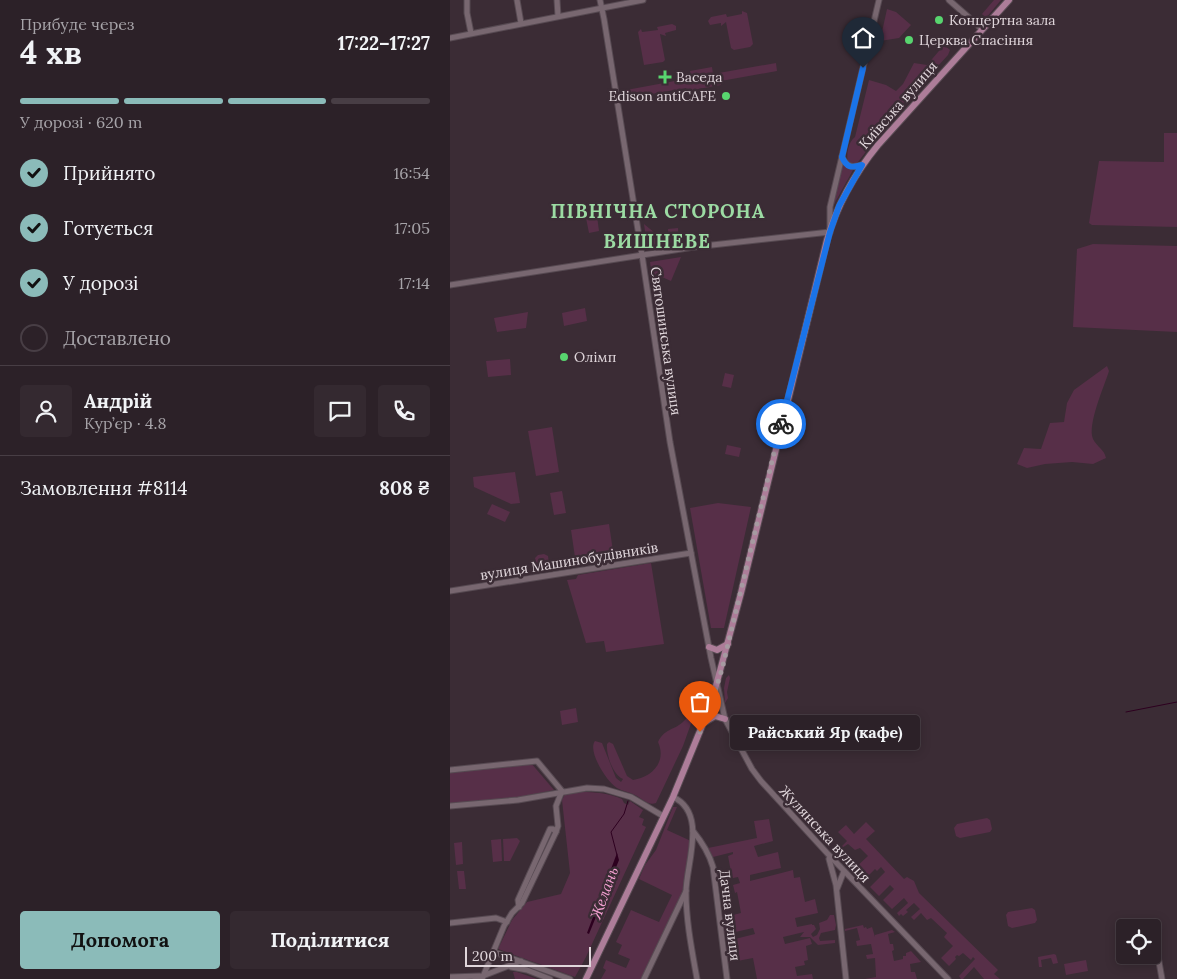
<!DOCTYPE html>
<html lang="uk">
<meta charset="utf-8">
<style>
:root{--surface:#2c2128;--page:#342930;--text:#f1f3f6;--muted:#a6a3a8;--line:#483e45;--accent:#8bbbb9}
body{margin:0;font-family:Lora,serif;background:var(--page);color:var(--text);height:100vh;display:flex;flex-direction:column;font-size:19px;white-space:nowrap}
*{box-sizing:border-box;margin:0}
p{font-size:16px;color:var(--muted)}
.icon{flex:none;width:28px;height:28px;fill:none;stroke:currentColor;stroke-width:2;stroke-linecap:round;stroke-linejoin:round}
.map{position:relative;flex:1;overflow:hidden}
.panel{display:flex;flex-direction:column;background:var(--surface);width:450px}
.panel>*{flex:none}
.fabs{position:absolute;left:666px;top:919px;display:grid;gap:10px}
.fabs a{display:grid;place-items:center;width:45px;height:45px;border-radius:5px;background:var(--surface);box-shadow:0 2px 12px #0003,0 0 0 1px var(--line);font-size:25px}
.scale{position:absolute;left:15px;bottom:12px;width:126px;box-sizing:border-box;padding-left:5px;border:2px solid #e0d6db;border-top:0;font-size:14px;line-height:18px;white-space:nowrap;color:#e0d6db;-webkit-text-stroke:4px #3b2c35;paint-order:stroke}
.pin{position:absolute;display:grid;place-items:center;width:42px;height:42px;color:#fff;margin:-51px -21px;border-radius:50% 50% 50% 0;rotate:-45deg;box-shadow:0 0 5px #0007}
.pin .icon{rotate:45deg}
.courier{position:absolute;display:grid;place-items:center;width:50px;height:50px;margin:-25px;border:4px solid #1a73e8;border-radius:50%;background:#fff;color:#222;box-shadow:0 1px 6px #0007}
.bubble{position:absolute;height:35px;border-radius:5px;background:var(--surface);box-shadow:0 2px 12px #0003,0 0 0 1px var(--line);font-size:16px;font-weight:800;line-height:35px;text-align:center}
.head em{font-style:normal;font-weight:800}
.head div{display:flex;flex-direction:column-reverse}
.head{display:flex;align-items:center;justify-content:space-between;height:85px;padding:0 20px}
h1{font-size:32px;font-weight:800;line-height:38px}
.bar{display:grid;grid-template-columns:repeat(4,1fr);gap:8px 5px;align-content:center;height:60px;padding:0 20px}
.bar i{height:6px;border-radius:4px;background:var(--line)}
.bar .current{background:var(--accent)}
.bar p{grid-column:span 4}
.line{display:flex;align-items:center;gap:12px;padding:0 20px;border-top:1px solid var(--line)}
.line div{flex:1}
.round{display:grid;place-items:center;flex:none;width:52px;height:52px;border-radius:5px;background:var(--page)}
ol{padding:0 20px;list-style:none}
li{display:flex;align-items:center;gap:15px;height:55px}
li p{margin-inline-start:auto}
li .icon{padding:5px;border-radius:50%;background:var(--accent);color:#111;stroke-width:4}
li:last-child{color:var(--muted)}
li i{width:28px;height:28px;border:2px solid var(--line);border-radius:50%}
.action{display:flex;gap:10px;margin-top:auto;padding:10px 20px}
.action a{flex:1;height:58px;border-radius:5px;background:var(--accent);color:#111;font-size:20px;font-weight:800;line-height:58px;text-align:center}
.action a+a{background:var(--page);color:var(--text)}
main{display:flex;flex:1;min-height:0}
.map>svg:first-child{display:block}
.green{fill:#572f48}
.water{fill:#2d001f}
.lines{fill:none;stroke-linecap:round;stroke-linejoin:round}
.stream{stroke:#2d001f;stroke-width:1}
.minor-casing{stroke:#574a52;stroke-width:7}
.major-casing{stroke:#574a52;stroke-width:8}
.minor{stroke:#786770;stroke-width:5}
.major{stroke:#ad7d99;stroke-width:6}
.done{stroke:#a69aa1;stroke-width:5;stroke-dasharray:0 9}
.route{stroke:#1a73e8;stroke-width:6}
.poi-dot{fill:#58d56f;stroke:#3b2c35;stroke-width:2}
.labels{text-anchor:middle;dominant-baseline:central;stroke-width:5;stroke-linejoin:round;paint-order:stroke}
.poi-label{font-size:14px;fill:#e0d6db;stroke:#3b2c35;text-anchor:start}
.street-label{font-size:14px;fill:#e0d6db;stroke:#3b2c35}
.water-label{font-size:15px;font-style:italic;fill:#f4a0d2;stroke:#3b2c35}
.district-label{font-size:19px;font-weight:bold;letter-spacing:1px;fill:#9cdba3;stroke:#3b2c35}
</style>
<main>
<section class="panel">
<div class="head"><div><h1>4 хв</h1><p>Прибуде через</p></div><em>17:22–17:27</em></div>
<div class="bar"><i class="current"></i><i class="current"></i><i class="current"></i><i></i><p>У дорозі · 620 m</p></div>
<ol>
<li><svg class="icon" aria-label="check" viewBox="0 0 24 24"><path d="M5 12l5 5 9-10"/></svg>Прийнято<p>16:54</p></li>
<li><svg class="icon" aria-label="check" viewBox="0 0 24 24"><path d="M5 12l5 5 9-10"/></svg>Готується<p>17:05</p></li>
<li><svg class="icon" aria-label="check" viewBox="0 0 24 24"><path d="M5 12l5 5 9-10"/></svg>У дорозі<p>17:14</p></li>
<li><i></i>Доставлено</li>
</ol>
<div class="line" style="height:90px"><a class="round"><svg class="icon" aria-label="person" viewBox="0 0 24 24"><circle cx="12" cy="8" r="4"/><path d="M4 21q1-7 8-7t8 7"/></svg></a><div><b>Андрій</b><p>Кур’єр · 4.8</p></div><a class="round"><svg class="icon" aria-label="chat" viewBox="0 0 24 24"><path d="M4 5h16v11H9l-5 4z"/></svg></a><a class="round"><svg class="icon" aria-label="phone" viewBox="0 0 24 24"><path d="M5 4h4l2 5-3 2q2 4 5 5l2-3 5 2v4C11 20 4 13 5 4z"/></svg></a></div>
<div class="line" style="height:65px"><div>Замовлення #8114</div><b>808 ₴</b></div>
<div class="action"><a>Допомога</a><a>Поділитися</a></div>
</section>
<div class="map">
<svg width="727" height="979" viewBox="0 0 727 979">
<rect width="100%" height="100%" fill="#3b2c35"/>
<!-- green -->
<g class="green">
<polygon points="544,0 551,0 536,18 532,14"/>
<polygon points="437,9 446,12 461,25 449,38 430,41"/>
<polygon points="292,11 297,13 303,44 300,47 284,50 281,48 276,22 271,26 271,23 260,25 258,21 261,17 276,14 277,17 292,14"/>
<polygon points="222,24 226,26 226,30 215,33 216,36 210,34 215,60 213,62 194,65 188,32 191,29 192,32 208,30 207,27"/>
<path d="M494 45 500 50 498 55 447 111 408 162 404 165 398 163C396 155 398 142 405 137L419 80 436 85 446 91 453 84 464 63 477 65Z"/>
<polygon points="326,63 327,71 271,81 271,85 237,91 236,88 173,99 171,91 241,78 240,71 262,67 263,74"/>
<polygon points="714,133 727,133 727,227 642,225 639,223 649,161 714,162"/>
<polygon points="393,164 399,169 403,170 382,208"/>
<polygon points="147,216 149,231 139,233 136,218"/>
<polygon points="194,224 217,243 197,246"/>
<polygon points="228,228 229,241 219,243 218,229"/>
<polygon points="643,244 727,246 727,332 623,327 627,249"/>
<polygon points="231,257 221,281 212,277 205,295 200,262"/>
<polygon points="135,308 137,321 114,326 112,313"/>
<polygon points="78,312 76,328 47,332 44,318"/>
<polygon points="60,359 61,375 38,377 36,361"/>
<path d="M657 366 659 371C654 387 637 425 643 439 647 447 654 449 656 458L643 464 622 462 595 464 577 468 567 464 574 448 591 449 600 423 614 422 617 403 624 390Z"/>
<polygon points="275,373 284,375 281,388 272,386"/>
<polygon points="102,427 109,472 86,476 78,431"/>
<polygon points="277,445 291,448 289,457 275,454"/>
<polygon points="65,472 70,503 61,504 24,487 23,477"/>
<polygon points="112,491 116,513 104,515 100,493"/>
<polygon points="268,503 301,507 274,628 261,628 240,508"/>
<polygon points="42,504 60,512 55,522 37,514"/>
<polygon points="159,524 164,558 126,564 121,530"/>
<polygon points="94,554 98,556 99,564 87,566 85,558 88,555"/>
<polygon points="201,563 214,644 156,652 154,641 136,643 117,580 126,579 128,575"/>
<polygon points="279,675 280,678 277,692 278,698 275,703 274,688 276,678"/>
<path d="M254 692 248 706 240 715 243 718 233 746 206 803C198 806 193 799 185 795 179 792 172 791 167 788 157 782 137 751 145 741L152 743 166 778 171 782 173 779C163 775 156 755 157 744L159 742 163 744 177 776 183 780C202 777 217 762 208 742 215 728 223 731 233 722 242 714 245 700 254 692Z"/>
<polygon points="126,708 128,722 112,725 110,711"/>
<polygon points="81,763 104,790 59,799 0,804 0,772"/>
<path d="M131 792C145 792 159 793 172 799L174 803 178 805 180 801 193 810 189 817 194 819 192 825 196 827 136 957 125 977 48 949 62 920 77 902 111 894 120 873 112 800 115 794Z"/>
<polygon points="223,807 227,807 217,830 241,841 233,891 192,979 151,979 156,970 153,968 156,960 176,968 180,959 168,954 172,945 166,942 181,910 209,922 222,895 189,879 195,865 206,850"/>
<polygon points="537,818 540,820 542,829 540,832 510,838 506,836 504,828 507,824"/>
<polygon points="319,819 323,841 304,846 308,857 328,852 331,868 300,875 300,881 343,870 344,878 350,877 355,902 365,899 368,913 345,918 347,927 362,924 362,925 364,925 366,929 361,934 363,937 367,935 370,929 369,923 377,920 380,915 384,915 386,925 385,930 371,933 369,938 370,941 385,940 385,943 368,945 360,937 350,937 354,932 333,937 335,944 360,938 362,944 356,946 358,960 354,961 355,965 345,967 347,976 362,974 363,979 307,979 303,958 277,963 273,942 305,934 303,928 272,935 271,918 291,913 287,892 285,893 283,885 290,883 288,877 283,878 277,875 267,877 267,875 281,872 278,856 283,854 283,852 263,857 258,848 307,838 304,821"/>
<polygon points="416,822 425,831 416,839 454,879 457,877 464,881 469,893 548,970 544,974 550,979 534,979 524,967 513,979 511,979 509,976 525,959 523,957 521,960 513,953 509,956 507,955 505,957 506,959 499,966 491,958 503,946 494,937 497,933 481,918 477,920 471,913 464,920 461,917 470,909 464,903 456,910 458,912 453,916 451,914 449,916 447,913 458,903 454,898 442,909 433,900 444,889 440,885 429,896 420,887 435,872 431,867 427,871 425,869 414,880 403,870 418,856 410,848 405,850 398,844 387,851 397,841 388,832 396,825 404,834"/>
<polygon points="67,838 70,841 60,861 54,861 53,839"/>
<polygon points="51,839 52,861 43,862 41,840"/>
<polygon points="12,842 13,864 6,865 4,843"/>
<polygon points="7,871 14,871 16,889 9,889"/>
<polygon points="582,908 585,910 587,920 585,923 562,928 558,926 556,915 558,912"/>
<polygon points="413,925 414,928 416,927 417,929 422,927 425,937 425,935 442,930 445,932 438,934 440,944 443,944 444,950 442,951 444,961 453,959 453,956 456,956 456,953 461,951 471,962 460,964 461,972 465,972 467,979 415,979 426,977 425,958 417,959 416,955 423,954 421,944 407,946 406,941 410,940 407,928 395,931 395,929"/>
<polygon points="604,954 606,955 608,963 603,964 601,958 591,960 592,967 589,967 588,957"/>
<polygon points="636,960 638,971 616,975 614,964"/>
<polygon points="63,972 67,972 87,979 65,979"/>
</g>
<!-- water -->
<polygon class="water" points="167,853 169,860 139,934 137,933"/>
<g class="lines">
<!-- stream -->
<g class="stream">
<polyline points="676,712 727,702"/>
<polyline points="167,855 161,832 174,814 178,801"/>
</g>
<!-- minor casing -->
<g class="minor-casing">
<g id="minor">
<polyline points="17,0 17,13 21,33"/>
<polyline points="67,0 71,23"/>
<polyline points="107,0 108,16"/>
<polyline points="150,0 154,19 192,255 220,442 261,658 275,719 302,769 311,781 377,853 498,979"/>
<polyline points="499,0 532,29"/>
<polyline points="0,38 193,0"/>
<path d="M392 157C397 167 401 168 412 165"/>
<polyline points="0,285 244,247 380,232 380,207 429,0"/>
<polyline points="0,591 241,553"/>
<polyline points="0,770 87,761 112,791"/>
<path d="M223 797C258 813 236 864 236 892 236 921 242 951 247 979"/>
<polyline points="0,806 68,800 137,788 154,789 181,797 213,816"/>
<path d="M243 831C252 842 259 853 263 867L277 979"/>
<polyline points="379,859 386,885 396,979"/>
<polyline points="387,889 394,871"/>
<polyline points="69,907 68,900 100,829 103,829 106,832"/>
<polyline points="0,923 46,918 57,922"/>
<polyline points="705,939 712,979"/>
<polyline points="44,952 120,979"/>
<polyline points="61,967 77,970 100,979"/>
<polyline points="0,977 30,976"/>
<polyline points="25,979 71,961"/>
<polyline points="32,979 54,926 62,913 72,903 106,832 108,826 106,806 112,791"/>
<polyline points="194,979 236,891"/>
</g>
</g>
<!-- major casing -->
<g class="major-casing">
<g id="major">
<polyline points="259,647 267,650 278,644"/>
<polyline points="255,722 265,716 275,719"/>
<path d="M136 979 223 797 261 704 291 593 377 240C387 205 405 173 428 145L559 0"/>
</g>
</g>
<!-- minor -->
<use href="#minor" class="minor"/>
<!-- major -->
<use href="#major" class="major"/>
</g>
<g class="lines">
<!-- done -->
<polyline class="done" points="250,732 261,704 272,669 331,424"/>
<!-- route -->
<path class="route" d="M331 424 380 232 389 206 412 165C401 168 397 168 392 157L413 68"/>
</g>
<!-- markers -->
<g class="poi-dot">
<circle cx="489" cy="20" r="5"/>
<circle cx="459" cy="40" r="5"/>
<path d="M212.5 69.5h5v5h5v5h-5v5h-5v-5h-5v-5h5z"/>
<circle cx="276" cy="96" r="5"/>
<circle cx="114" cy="357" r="5"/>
</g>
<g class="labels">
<!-- poi labels -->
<g class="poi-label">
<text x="499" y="20">Концертна зала</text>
<text x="469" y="40">Церква Спасіння</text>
<text x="226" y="77">Васеда</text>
<text x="266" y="96" text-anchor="end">Edison antiCAFE</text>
<text x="124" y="357">Олімп</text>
</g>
<!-- street labels -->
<g class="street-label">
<text transform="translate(448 105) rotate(-49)">Київська вулиця</text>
<text transform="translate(216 341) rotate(82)">Святошинська вулиця</text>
<text transform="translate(119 561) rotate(-9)">вулиця Машинобудівників</text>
<text transform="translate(375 834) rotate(47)">Жулянська вулиця</text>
<text transform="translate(280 915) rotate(83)">Дачна вулиця</text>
</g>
<!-- water labels -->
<g class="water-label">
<text transform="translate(154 893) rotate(-70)">Желань</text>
</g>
<!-- district labels -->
<g class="district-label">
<text x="208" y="211">ПІВНІЧНА СТОРОНА</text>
<text x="207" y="241">ВИШНЕВЕ</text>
</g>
</g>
</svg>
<div class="fabs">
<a><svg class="icon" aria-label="locate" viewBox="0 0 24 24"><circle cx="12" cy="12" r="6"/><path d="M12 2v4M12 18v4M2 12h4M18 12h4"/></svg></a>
</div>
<div class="scale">200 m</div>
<div class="pin" style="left:250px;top:732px;background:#ea580c"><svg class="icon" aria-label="bag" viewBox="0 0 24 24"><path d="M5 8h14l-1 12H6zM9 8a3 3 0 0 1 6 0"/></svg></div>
<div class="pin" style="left:413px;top:68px;background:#1f2937"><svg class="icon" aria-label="home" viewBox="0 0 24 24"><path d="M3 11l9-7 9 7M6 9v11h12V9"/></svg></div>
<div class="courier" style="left:331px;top:424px"><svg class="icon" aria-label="bike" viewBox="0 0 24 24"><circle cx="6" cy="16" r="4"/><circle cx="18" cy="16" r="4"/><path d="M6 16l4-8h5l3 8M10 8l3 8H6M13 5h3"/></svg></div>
<div class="bubble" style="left:280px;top:715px;width:190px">Райський Яр (кафе)</div>
</div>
</main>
